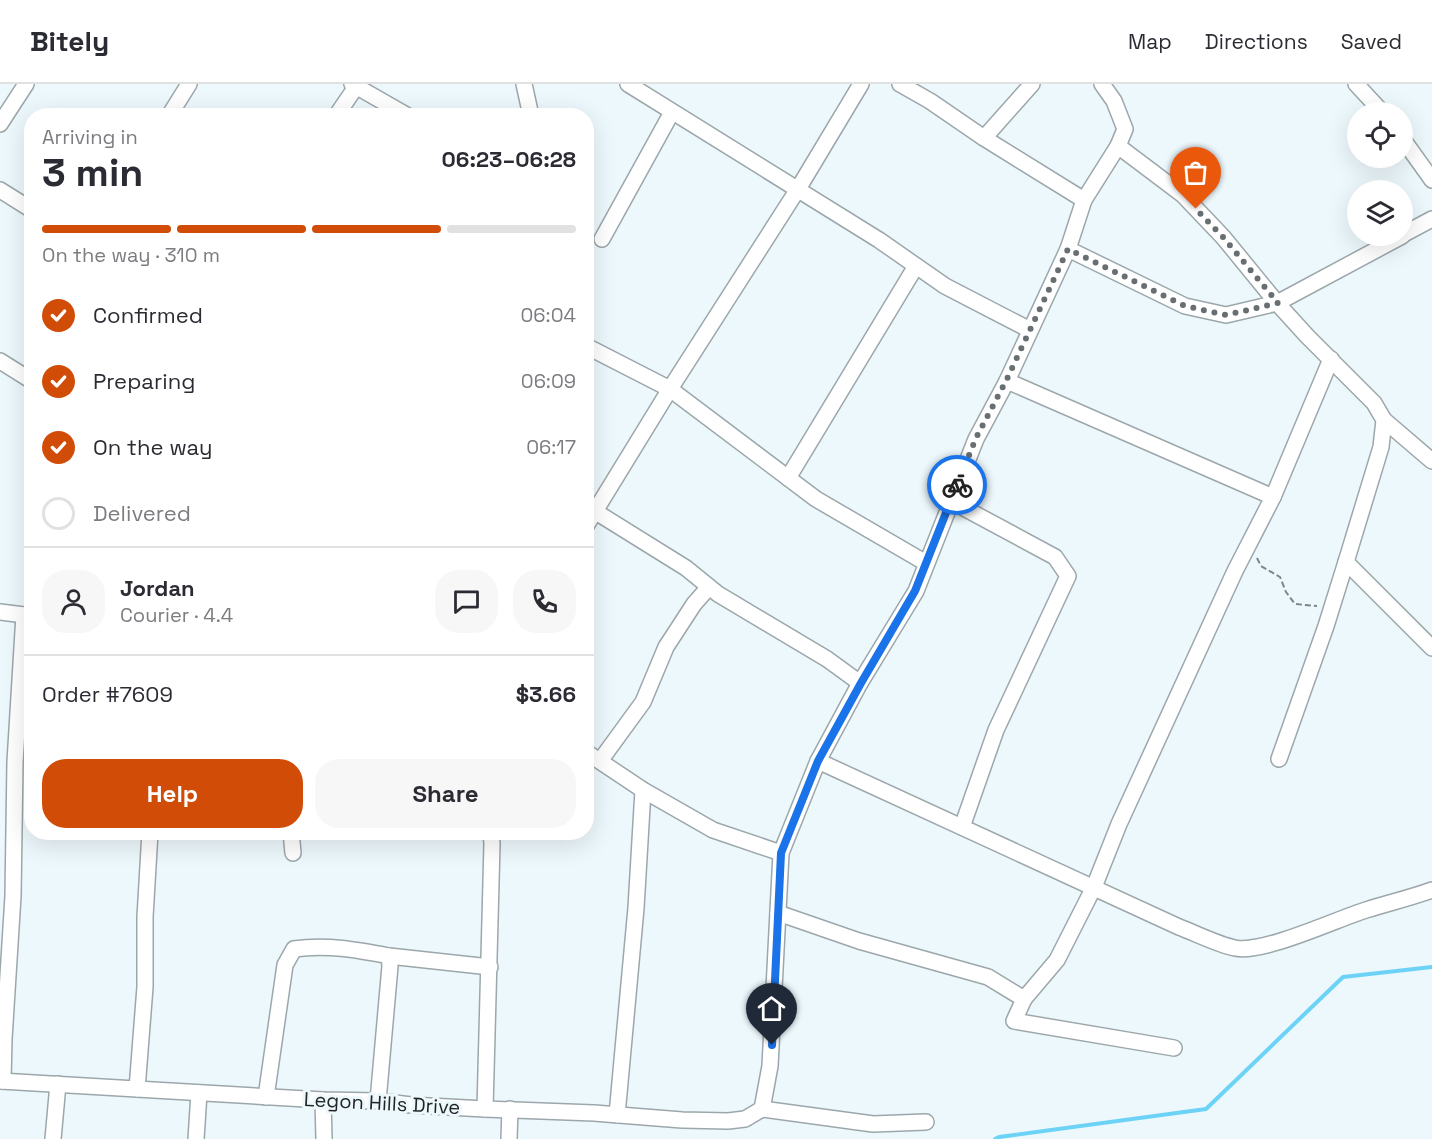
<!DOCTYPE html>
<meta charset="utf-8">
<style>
:root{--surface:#fff;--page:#f7f7f7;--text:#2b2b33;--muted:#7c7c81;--line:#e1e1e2;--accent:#d14c06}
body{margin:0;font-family:"Space Grotesk",sans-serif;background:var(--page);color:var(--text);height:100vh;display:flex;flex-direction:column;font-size:22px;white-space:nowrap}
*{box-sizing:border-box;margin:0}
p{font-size:20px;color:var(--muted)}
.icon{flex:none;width:33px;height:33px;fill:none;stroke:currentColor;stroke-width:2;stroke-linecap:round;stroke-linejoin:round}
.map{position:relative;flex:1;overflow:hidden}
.panel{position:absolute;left:24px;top:24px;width:570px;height:732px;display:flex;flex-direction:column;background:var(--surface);border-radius:24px;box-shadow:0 6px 24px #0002}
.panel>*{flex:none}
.controls{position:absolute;left:1347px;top:18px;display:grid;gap:12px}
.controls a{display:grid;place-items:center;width:66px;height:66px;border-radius:50%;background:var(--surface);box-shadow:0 6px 24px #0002;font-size:30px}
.pin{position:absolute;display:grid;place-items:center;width:51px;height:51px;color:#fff;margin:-62px -26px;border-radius:50% 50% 50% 0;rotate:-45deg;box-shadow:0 0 6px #0007}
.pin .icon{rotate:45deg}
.courier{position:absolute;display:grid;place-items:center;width:60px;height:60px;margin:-30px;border:4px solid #1a73e8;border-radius:50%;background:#fff;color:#222;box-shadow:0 2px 8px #0007}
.head em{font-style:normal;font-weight:700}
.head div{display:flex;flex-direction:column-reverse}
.head{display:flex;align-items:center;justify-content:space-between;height:102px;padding:0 18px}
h1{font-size:39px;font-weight:700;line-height:45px}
.bar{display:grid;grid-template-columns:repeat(4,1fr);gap:9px 6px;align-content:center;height:72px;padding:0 18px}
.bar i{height:8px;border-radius:4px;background:var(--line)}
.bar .on{background:var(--accent)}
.bar p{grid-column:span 4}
.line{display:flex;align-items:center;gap:15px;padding:0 18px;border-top:2px solid var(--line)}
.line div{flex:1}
.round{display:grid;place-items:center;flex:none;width:63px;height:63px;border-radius:24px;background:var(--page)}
ol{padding:0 18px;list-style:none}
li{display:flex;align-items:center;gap:18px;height:66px}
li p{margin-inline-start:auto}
li .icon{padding:6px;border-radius:50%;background:var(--accent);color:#fff;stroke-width:4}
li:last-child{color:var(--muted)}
li i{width:33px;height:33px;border:3px solid var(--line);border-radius:50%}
.button{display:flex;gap:12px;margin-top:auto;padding:12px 18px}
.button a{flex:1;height:69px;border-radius:24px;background:var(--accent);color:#fff;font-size:24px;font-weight:700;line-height:69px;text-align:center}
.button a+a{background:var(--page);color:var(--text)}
header{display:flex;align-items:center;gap:36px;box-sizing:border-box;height:84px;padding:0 30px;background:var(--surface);border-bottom:2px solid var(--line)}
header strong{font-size:28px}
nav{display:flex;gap:33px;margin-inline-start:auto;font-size:21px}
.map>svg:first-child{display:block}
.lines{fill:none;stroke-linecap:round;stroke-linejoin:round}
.stream{stroke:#6cd3f7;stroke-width:4}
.minor-casing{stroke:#9ca7ab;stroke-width:18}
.path{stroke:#7e8589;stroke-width:2;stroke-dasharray:6 3;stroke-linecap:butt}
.minor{stroke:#fff;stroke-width:15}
.done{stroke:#686f72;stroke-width:6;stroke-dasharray:0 10.8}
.route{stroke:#1a73e8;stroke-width:8}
.labels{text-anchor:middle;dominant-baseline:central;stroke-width:6;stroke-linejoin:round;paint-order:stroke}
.street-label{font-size:20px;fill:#212527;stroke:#edf8fd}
</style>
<header>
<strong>Bitely</strong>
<nav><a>Map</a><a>Directions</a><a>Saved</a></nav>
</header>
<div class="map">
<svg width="1432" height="1055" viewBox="0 0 1432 1055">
<rect width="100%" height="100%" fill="#edf8fd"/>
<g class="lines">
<!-- stream -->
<polyline class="stream" points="995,1055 999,1053 1206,1025 1343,893 1432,883"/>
<!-- minor casing -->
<g class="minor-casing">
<g id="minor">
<polyline points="352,0 408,32"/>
<polyline points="524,0 531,32"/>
<polyline points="628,0 879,156 945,202 1030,246"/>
<polyline points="900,0 930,17 984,54 1084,116"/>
<polyline points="1356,0 1382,28"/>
<polyline points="169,32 189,0"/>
<polyline points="336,32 358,0"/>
<polyline points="0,40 26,0"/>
<polyline points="984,54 1032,0"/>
<polyline points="1402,54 1432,96"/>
<polyline points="1118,62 1183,111 1223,153 1277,219 1402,152"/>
<polyline points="0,106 32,126"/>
<polyline points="1402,151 1432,135"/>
<polyline points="602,155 672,28"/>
<polyline points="1068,165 1185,222 1226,231 1277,219 1307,252 1374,319 1384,336 1381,363 1346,478 1326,542 1279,675"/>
<polyline points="586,262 670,305 816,415 926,479"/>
<polyline points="0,277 32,297"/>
<polyline points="1007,297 1273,413"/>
<polyline points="1384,336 1432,377"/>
<polyline points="788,394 916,182"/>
<polyline points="951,417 1055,473 1068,492 996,646 962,743"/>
<polyline points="596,428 686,484 718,510 827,575 860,599"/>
<polyline points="586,442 670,305 798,105 861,0"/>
<polyline points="1346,478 1432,564"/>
<polyline points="0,528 32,532"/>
<polyline points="586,668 643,706 713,746 781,769"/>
<polyline points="600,677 643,618 666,563 694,520 709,503"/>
<path d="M818 677 1179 843C1195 849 1219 861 1235 864 1263 870 1337 835 1366 826 1388 819 1410 814 1432 806"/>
<polyline points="291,748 293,769"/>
<polyline points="778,829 859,857 988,893 1024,915"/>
<polyline points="389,872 490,883"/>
<polyline points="1174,964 1014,937 1024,915 1057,876 1094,803 1119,740 1235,487 1273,413 1331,275"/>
<polyline points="0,997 323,1016 378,1017 411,1021 485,1025 594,1029 682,1036 728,1037 745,1035 762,1025"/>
<polyline points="3,997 4,955 13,812 15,678 24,531"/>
<polyline points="137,1005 145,903 145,833 150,748"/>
<path d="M266 1013 285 881 294 865C326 860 358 866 389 872L390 882 378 1017"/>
<polyline points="323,1016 324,1055"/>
<polyline points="485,1025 492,760 491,748"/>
<polyline points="762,1025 770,982 781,769 818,677 860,599 916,507 976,355 1007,297 1068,165 1084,116 1118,62 1125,45 1114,17 1102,0"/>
<polyline points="762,1025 873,1040 926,1038"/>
<polyline points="617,1031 636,824 643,706"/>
<polyline points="53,1055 58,1000"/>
<polyline points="196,1055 199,1009"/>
<polyline points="509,1055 510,1025"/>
</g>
</g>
<!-- path -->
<polyline class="path" points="1257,474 1261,482 1280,493 1286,508 1295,520 1317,522"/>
<!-- minor -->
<use href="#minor" class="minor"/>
</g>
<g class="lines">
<!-- done -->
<polyline class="done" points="957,401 976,354 1006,297 1068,165 1185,222 1226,231 1278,219 1223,153 1196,125"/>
<!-- route -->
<polyline class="route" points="772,961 781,769 818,677 861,599 915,507 957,401"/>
</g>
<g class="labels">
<!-- street labels -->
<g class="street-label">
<text transform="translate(382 1019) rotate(3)">Legon Hills Drive</text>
</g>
</g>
</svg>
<div class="controls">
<a><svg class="icon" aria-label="locate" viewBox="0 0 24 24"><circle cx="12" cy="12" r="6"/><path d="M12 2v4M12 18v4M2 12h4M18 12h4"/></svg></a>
<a><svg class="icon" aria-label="layers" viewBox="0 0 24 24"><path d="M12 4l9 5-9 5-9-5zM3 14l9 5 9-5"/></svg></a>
</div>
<div class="pin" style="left:1196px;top:125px;background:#ea580c"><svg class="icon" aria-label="bag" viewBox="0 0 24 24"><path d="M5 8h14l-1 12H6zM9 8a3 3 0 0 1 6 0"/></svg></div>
<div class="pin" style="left:772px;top:961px;background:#1f2937"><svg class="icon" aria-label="home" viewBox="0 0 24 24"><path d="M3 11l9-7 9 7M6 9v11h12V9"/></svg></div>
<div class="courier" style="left:957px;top:401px"><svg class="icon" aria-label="bike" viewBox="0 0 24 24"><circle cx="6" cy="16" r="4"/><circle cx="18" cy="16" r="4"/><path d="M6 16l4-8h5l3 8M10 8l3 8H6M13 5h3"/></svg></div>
<section class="panel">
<div class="head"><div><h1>3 min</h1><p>Arriving in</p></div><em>06:23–06:28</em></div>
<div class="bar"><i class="on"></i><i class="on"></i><i class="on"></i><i></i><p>On the way · 310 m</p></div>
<ol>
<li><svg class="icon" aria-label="check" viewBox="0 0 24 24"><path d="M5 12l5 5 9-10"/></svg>Confirmed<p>06:04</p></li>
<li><svg class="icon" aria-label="check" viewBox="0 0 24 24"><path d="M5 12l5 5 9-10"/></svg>Preparing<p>06:09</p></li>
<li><svg class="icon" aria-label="check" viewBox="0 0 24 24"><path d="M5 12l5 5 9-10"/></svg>On the way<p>06:17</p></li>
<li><i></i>Delivered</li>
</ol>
<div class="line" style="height:108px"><a class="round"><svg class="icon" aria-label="person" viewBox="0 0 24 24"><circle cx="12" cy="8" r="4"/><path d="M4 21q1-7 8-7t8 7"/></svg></a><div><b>Jordan</b><p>Courier · 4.4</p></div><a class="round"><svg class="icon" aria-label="chat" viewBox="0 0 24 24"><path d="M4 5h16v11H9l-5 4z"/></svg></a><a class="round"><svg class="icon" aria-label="phone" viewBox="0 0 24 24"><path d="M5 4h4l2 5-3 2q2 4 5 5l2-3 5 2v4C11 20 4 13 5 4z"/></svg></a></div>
<div class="line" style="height:78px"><div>Order #7609</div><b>$3.66</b></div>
<div class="button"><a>Help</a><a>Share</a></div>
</section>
</div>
